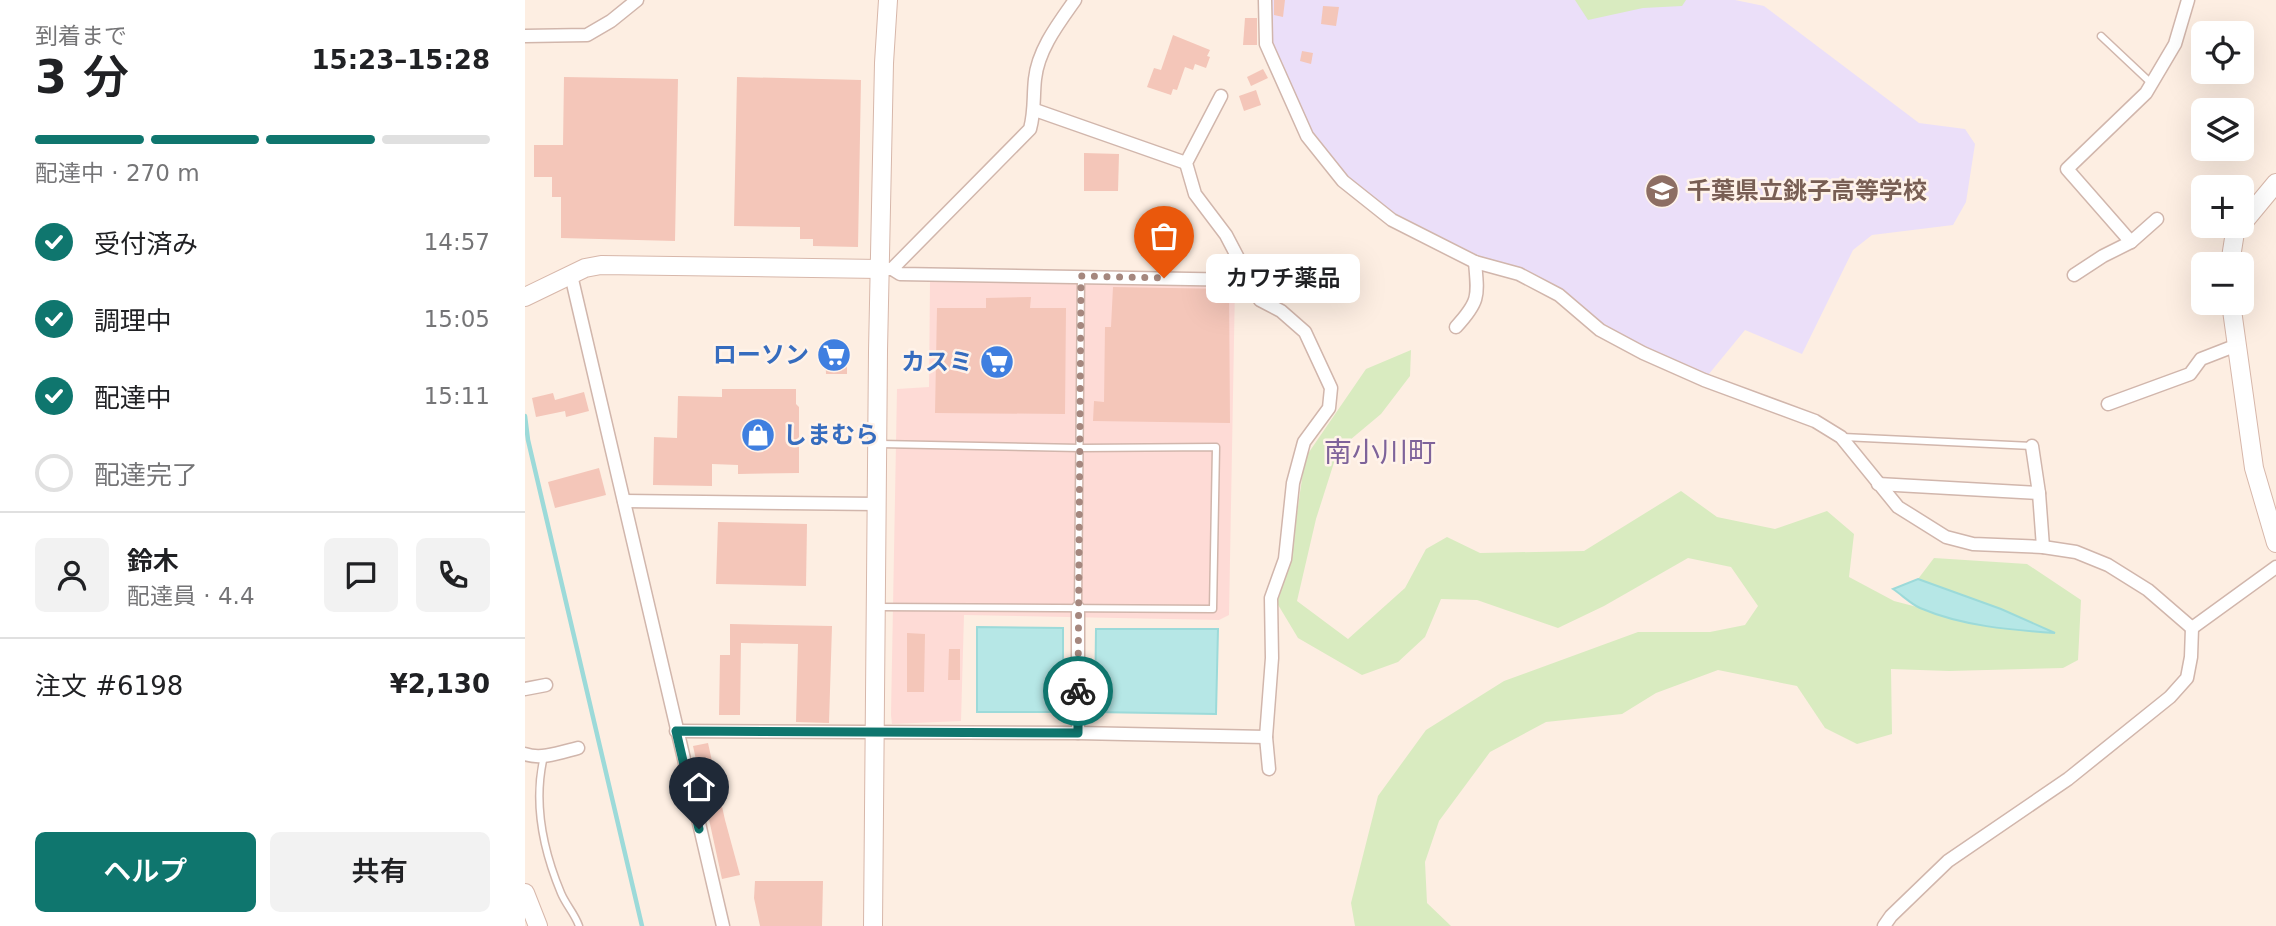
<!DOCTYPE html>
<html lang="ja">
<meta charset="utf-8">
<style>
:root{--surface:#fff;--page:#f2f2f2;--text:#202124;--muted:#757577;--line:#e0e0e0;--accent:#0f766e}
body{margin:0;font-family:"DejaVu Sans","Noto Sans JP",sans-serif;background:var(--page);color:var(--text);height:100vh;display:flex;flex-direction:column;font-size:26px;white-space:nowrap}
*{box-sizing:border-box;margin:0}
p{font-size:23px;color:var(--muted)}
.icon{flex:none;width:38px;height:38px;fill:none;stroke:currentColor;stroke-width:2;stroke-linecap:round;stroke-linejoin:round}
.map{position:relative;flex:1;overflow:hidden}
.details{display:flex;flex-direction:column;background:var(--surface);width:525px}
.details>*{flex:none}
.controls{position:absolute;left:1666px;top:21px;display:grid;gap:14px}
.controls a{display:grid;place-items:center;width:63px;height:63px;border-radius:10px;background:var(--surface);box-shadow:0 7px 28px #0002;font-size:35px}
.pin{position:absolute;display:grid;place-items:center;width:60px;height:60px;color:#fff;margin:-72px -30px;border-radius:50% 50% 50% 0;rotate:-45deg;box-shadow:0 0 7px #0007}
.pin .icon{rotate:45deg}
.courier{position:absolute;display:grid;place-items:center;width:70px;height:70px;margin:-35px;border:5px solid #0f766e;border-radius:50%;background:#fff;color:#222;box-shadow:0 2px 9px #0007}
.bubble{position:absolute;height:49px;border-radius:10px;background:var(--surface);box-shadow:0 7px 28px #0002;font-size:23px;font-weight:600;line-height:49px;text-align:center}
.headline em{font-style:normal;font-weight:600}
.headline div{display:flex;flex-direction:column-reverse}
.headline{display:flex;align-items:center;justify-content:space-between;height:119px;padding:0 35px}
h1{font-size:46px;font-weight:600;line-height:52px}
.bar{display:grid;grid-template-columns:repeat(4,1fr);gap:10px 7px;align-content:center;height:84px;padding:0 35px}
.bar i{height:9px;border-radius:5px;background:var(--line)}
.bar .current{background:var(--accent)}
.bar p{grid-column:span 4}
.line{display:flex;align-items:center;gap:18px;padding:0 35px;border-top:2px solid var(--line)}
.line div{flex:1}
.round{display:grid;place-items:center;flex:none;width:74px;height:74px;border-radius:10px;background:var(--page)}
ol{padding:0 35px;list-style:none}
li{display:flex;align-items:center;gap:21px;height:77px}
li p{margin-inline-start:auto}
li .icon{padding:7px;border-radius:50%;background:var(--accent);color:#fff;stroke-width:4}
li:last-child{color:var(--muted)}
li i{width:38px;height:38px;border:4px solid var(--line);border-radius:50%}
.primary-button{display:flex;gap:14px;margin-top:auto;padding:14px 35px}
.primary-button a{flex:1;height:80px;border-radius:10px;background:var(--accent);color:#fff;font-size:28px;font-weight:600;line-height:80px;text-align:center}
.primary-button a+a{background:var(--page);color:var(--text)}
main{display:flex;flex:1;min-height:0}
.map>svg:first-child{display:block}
.commercial{fill:#fedbd6}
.education{fill:#ebdff9}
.green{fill:#d9ebc0}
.water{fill:#b6e7e6;stroke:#9cdad9;stroke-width:2}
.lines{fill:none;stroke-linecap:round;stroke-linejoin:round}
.stream{stroke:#9cdad9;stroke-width:4.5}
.building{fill:#f4c6b9}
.lane-casing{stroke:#d1b6ac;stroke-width:9}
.street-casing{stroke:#d1b6ac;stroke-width:15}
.secondary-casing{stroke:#d7b7aa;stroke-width:20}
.lane{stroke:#fff;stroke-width:6}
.street{stroke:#fff;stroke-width:12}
.secondary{stroke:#fff;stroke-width:18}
.done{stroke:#a5877e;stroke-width:7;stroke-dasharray:0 12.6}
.route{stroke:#0f766e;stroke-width:9}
.labels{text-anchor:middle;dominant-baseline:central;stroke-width:5;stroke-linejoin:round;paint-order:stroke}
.education-label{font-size:24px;font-weight:bold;fill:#785e54;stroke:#fff3ea;text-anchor:start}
.shop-label{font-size:24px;font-weight:bold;fill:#366cbe;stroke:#fff3ea;text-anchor:end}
.quarter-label{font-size:28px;fill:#7e639a;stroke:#fff3ea}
</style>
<main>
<section class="details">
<div class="headline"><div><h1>3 分</h1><p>到着まで</p></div><em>15:23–15:28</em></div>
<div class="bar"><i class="current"></i><i class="current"></i><i class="current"></i><i></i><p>配達中 · 270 m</p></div>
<ol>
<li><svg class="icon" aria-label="check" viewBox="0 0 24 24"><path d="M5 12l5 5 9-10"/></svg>受付済み<p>14:57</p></li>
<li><svg class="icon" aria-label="check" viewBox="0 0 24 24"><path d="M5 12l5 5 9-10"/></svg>調理中<p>15:05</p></li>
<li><svg class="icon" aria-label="check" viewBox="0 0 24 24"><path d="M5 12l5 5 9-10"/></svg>配達中<p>15:11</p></li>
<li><i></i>配達完了</li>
</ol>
<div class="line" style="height:126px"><a class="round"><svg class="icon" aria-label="person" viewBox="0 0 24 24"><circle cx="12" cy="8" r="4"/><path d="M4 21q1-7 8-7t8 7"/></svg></a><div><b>鈴木</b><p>配達員 · 4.4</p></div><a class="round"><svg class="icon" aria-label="chat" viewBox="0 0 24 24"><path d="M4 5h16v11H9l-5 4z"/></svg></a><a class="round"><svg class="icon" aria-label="phone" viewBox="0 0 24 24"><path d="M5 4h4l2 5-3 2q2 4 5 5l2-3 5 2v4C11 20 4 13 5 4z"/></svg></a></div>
<div class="line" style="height:91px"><div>注文 #6198</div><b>¥2,130</b></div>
<div class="primary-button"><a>ヘルプ</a><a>共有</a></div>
</section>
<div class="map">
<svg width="1751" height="926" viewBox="0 0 1751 926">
<rect width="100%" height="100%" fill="#fdeee2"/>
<!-- commercial -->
<polygon class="commercial" points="405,282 710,285 704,615 694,620 439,615 436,721 367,724 366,715 372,389 404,387"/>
<!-- education -->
<polygon class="education" points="740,0 1210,0 1239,6 1394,123 1440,129 1450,144 1441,202 1428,225 1347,235 1328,250 1277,354 1220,330 1179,380 1118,353 1034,295 867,220 800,161 746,60"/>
<!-- green -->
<g class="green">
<polygon points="1050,0 1161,0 1157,6 1118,8 1063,20"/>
<polygon points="886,350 885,376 856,414 813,450 791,519 772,601 823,639 880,588 901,549 922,537 955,553 1059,551 1156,491 1192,517 1250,529 1302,511 1329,534 1324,577 1369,601 1465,626 1527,633 1476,609 1393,579 1409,558 1502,564 1556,600 1553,660 1538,668 1424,671 1366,669 1367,734 1332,744 1300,728 1272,686 1193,670 1131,693 1097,714 1021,722 965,752 914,821 900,862 902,903 926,926 830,926 826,903 853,796 901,730 979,681 1113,632 1185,632 1220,625 1233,606 1206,567 1163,558 1079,606 1033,628 952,600 916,599 900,637 873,662 837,675 773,638 752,603 765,562 780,458 841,369"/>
</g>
<!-- water -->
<g class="water">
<path d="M1393 579 1476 609 1530 633C1485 630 1437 626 1395 608 1386 604 1377 595 1368 589Z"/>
<polygon points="452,627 538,628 538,712 452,712"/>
<polygon points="571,629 693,629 691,714 570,712"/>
</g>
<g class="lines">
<!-- stream -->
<polyline class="stream" points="0,416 3,440 117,926"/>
</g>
<!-- building -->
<g class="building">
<polygon points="749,0 760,0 758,17 749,15"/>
<polygon points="798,6 814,7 811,26 796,24"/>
<polygon points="720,18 732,18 732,45 718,45"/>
<polygon points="648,35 685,50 682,56 685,57 681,68 670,64 668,70 660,67 652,90 648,89 646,95 622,87 629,68 636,70"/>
<polygon points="777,51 788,53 786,64 775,61"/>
<polygon points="738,69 743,78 726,86 722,77"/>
<polygon points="39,77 153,79 150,241 36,238 36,197 27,197 27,177 9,177 9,145 38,145"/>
<polygon points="212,77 336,80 333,247 288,246 288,239 275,239 275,227 209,226"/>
<polygon points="731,90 736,105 719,111 714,96"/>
<polygon points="559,153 594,154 593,191 559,191"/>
<polygon points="588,287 704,289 705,423 568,421 569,401 579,402 580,327 586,327"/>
<polygon points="506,297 505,308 541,308 540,414 410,413 412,308 461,308 461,298"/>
<polygon points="300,343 322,343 322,374 301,374"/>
<polygon points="197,389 271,389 271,404 274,407 274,473 213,474 213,465 187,464 187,486 128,485 129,437 152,438 153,396 197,397"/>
<polygon points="59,392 64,411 41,417 40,411 11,417 7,398 28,393 30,400"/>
<polygon points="74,468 81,495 30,508 23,482"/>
<polygon points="193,522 282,524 281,586 191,584"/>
<polygon points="205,624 307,626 304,723 271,722 273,644 216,643 215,715 194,715 195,655 205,655"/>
<polygon points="382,633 400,634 399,692 382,692"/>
<polygon points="424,649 435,649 435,680 423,680"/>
<polygon points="183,743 200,820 215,875 197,879 168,746"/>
<polygon points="230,881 298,881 297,926 235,926 229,898"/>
</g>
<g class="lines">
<!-- lane casing -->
<g class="lane-casing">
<g id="lane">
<polyline points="1576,36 1626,83"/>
<polyline points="1318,437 1507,446"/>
<polyline points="353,607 688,609 691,447 555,448 355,444"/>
<polyline points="553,608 556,278"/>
<path d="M19 756C8 802 18 850 36 893 41 905 50 914 54 926"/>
</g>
</g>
<!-- street casing -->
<g class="street-casing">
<g id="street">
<polyline points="740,0 741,44 782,136 818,181 867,220 950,262 994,274 1034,295 1075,330 1118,353 1179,380 1290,421 1316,437 1373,507 1421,537 1448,544 1518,547 1551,552 1583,565 1623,590 1667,628"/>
<polyline points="0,36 62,35 86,21 112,0"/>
<polyline points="696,96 661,163 670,194 701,235 735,300 756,311 780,332 806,388 804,408 779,442 768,483 760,559 746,598 747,658 741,737 744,769"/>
<polyline points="510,110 661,163"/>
<polyline points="1606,242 1542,169 1621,93 1650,44 1663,0"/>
<path d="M359 269H367L505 129C510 111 508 97 510 79 513 50 533 24 550 0"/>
<polyline points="367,269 375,274 723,280"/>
<polyline points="46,275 198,926"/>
<polyline points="1549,275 1578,256 1606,242 1632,219"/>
<path d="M931 327C955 301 953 296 950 262"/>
<polyline points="1583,404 1665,374 1676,359 1712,345"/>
<polyline points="1507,446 1514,493 1518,547"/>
<polyline points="1353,484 1514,493"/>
<polyline points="99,501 353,504"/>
<polyline points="1667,628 1751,567"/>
<polyline points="0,689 21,685"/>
<polyline points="151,731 553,733 741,737"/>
<polyline points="553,733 553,608"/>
<path d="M0 754C16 760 37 752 53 748"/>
<polyline points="1359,926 1366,916 1423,861 1543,779 1645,697 1662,678 1666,657 1667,628"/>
</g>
</g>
<!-- secondary casing -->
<g class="secondary-casing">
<g id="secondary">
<polyline points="1717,224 1751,183"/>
<polyline points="1705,264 1710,232 1715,226"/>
<polyline points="0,297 60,268 76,265 355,269"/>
<polyline points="1706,303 1729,468 1751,543"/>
<polyline points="0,893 13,926"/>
<polyline points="348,926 353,351 359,63 363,0"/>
</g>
</g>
<!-- lane -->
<use href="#lane" class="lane"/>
<!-- street -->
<use href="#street" class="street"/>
<!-- secondary -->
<use href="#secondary" class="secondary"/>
</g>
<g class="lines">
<!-- done -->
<polyline class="done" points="553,691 556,276 639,278"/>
<!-- route -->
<polyline class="route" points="174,829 151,731 553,733 553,691"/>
</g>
<!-- icons -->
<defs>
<g id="school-disc" transform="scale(1.75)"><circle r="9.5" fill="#8d6e63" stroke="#fff3ea"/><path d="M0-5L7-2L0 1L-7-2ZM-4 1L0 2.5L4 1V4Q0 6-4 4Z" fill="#fff"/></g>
<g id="supermarket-disc" transform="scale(1.75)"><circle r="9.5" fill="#3f7fe0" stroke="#fff3ea"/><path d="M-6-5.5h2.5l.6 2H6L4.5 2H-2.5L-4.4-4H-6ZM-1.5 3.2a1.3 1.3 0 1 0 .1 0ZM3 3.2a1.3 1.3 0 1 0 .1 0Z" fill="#fff"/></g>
<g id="shop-disc" transform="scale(1.75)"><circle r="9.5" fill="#3f7fe0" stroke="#fff3ea"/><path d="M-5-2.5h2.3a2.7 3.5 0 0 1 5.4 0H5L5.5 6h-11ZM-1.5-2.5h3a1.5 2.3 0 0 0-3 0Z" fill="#fff"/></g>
</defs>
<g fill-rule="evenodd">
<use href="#school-disc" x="1137" y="191"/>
<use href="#supermarket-disc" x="309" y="355"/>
<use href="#supermarket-disc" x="472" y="362"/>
<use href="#shop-disc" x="233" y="435"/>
</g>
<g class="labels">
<!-- education labels -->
<g class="education-label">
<text x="1162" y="191">千葉県立銚子高等学校</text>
</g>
<!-- shop labels -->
<g class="shop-label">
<text x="284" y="355">ローソン</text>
<text x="448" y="362">カスミ</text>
<text x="258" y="435" text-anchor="start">しまむら</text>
</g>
<!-- quarter labels -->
<g class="quarter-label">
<text x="855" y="452">南小川町</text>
</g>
</g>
</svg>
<div class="controls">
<a><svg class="icon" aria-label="locate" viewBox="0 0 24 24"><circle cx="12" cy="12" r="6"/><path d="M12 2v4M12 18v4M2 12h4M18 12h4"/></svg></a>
<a><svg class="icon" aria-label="layers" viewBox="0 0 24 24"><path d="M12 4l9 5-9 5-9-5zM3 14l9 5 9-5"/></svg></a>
<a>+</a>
<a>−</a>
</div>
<div class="pin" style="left:639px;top:278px;background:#ea580c"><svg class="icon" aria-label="bag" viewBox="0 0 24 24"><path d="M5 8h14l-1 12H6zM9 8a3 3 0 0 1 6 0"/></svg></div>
<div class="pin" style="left:174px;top:829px;background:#1f2937"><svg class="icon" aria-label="home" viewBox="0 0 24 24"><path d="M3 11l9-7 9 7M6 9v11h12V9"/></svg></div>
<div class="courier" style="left:553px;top:691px"><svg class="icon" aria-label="bike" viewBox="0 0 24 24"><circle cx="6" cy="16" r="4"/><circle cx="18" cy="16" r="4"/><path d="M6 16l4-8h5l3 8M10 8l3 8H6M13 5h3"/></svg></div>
<div class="bubble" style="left:681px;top:254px;width:154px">カワチ薬品</div>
</div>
</main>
